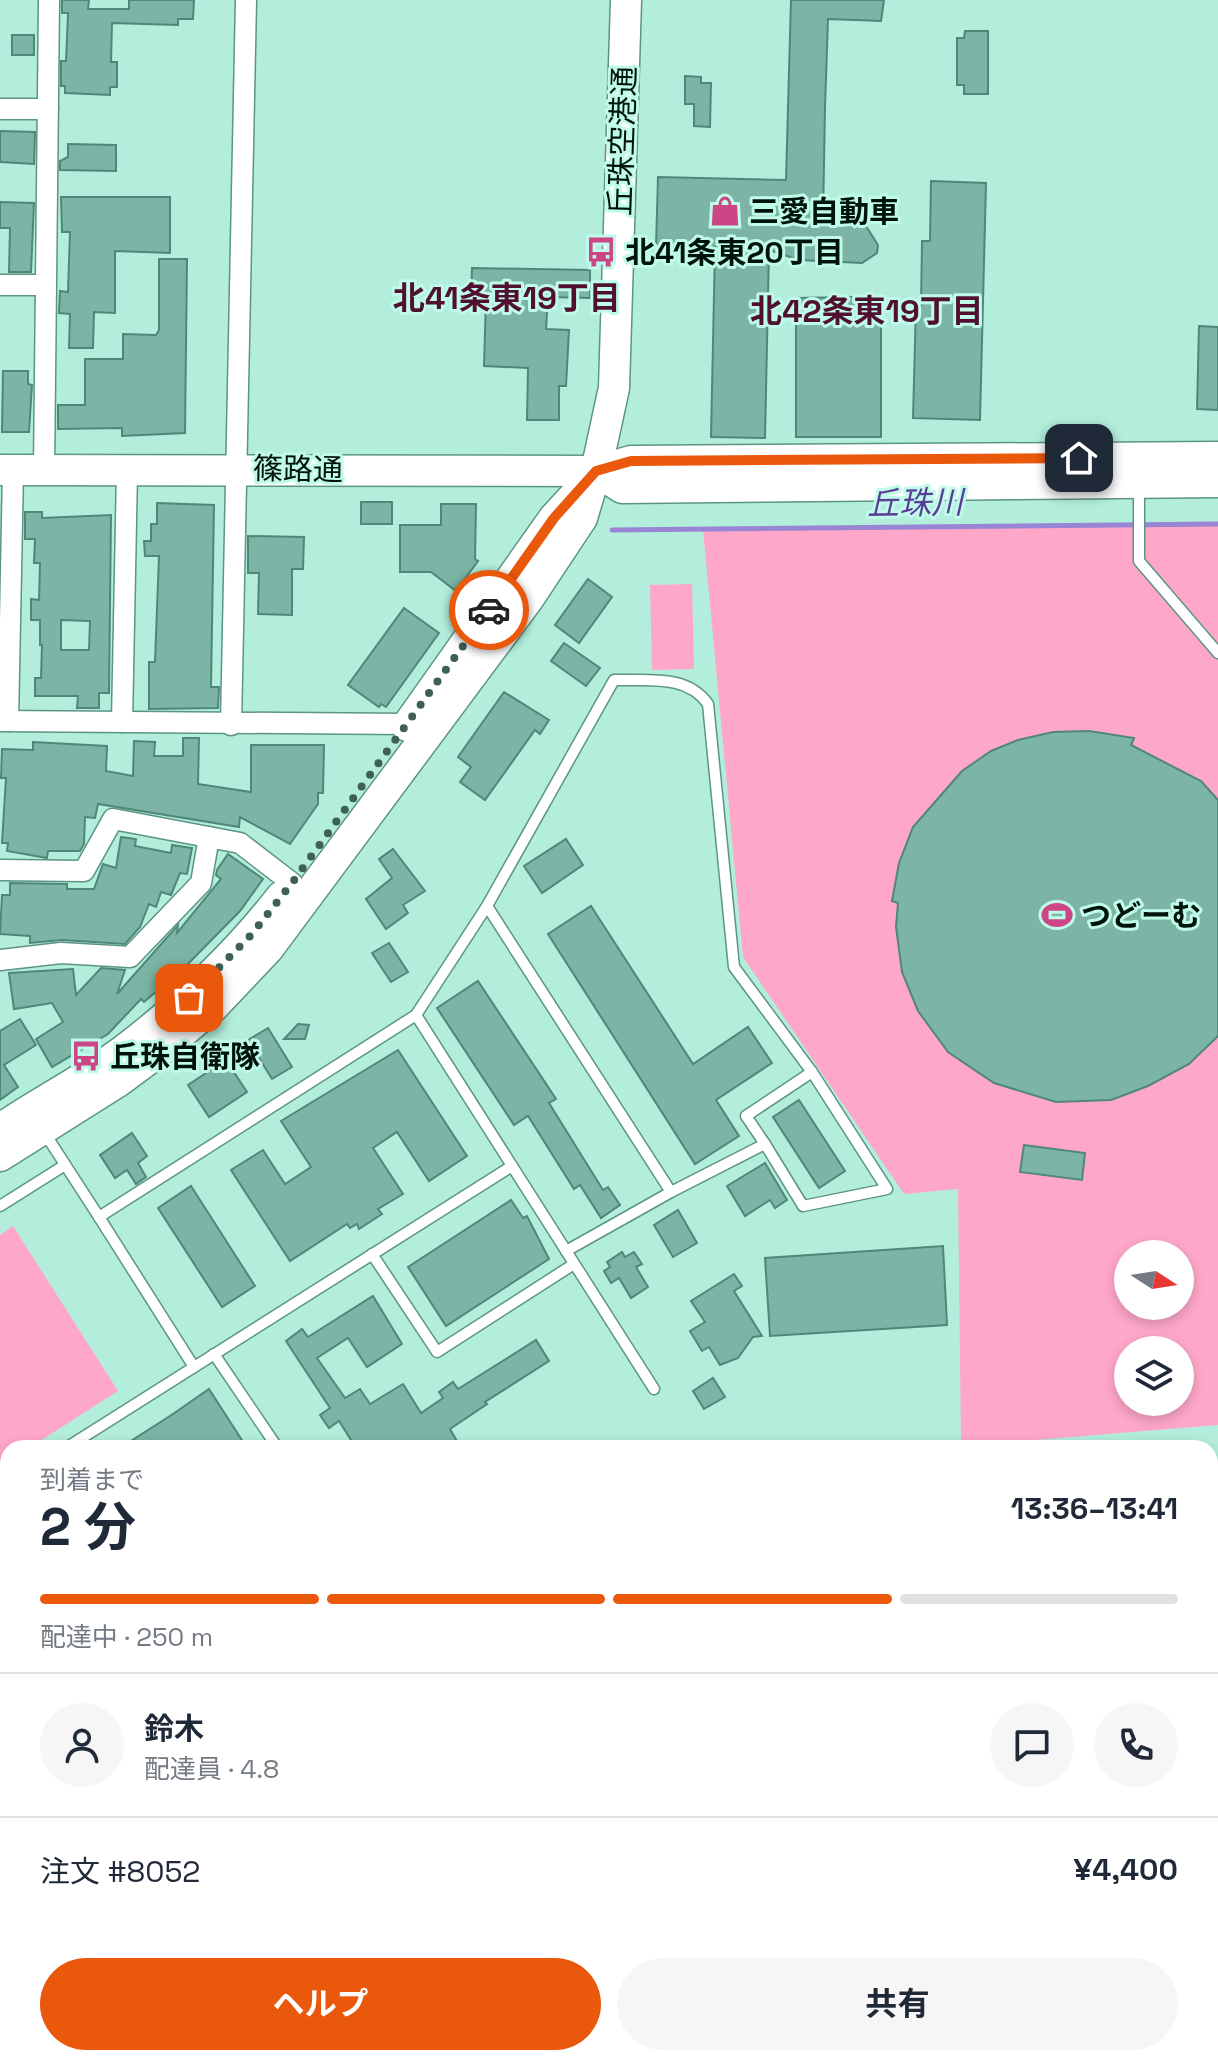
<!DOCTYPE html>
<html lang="ja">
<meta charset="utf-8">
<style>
:root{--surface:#fff;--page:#f6f6f7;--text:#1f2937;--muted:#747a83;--line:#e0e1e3;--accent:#ea580c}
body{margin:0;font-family:"Space Grotesk","Noto Sans JP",sans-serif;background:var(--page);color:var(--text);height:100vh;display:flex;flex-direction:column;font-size:30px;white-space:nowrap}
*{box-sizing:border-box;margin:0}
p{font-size:26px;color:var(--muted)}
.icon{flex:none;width:44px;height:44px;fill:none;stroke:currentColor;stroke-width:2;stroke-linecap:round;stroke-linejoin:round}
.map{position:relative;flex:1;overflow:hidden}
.sheet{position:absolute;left:0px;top:1440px;width:1218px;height:626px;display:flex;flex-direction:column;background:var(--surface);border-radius:24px 24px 0 0;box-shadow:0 4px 12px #0003}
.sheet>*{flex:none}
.needle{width:52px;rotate:102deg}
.controls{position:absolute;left:1114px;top:1240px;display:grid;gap:16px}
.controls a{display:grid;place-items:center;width:80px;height:80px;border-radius:50%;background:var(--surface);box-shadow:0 4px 12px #0003;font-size:40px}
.pin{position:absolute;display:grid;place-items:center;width:68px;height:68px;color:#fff;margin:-34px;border-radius:16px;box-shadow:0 4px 12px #0006}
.courier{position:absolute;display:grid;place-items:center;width:80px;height:80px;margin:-40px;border:6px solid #ea580c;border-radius:50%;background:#fff;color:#222;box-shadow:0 2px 10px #0007}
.head em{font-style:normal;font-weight:700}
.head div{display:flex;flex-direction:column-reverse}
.head{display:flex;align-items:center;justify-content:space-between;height:136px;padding:0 40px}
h1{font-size:52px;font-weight:700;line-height:60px}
.bar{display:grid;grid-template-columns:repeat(4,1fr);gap:12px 8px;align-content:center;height:96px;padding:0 40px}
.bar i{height:10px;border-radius:6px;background:var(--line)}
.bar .on{background:var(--accent)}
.bar p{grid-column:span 4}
.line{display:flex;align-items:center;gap:20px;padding:0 40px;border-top:2px solid var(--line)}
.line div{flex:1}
.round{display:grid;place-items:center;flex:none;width:84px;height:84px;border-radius:42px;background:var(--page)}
.primary-button{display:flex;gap:16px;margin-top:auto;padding:16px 40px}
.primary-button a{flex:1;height:92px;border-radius:48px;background:var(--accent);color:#fff;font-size:32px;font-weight:700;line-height:92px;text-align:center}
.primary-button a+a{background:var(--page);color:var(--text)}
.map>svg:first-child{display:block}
.grass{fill:url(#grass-dots)}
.park{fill:#ffa7c9;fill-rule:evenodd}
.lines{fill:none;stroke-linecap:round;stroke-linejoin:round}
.stream{stroke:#9985d3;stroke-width:5}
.taxiway{stroke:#7aa89a;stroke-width:48}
.building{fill:#7cb5a5;stroke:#4f8778;stroke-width:2;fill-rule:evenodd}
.lane-casing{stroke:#5c9485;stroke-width:13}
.street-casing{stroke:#5c9485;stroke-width:23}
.secondary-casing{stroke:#5c9485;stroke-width:33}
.lane{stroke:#fff;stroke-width:10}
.street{stroke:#fff;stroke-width:20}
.secondary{stroke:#fff;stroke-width:30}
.done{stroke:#3f6055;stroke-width:8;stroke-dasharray:0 14.4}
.route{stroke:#ea580c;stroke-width:10}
.labels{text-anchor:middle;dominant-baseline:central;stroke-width:6;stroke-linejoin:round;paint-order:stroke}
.street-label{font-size:30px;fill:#00130d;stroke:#c0fbea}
.poi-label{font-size:30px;font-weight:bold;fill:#00130d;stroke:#c0fbea;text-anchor:start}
.neighbourhood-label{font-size:32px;font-weight:bold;fill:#511030;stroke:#c0fbea}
.water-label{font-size:32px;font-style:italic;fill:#5b3d99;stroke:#c0fbea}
</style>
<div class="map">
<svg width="1218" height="2065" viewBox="0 0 1218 2065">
<defs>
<pattern id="grass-dots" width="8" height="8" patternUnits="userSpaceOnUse" patternTransform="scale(2)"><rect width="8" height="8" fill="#ffa7c9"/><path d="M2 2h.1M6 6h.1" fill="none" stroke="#d98fab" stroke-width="1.8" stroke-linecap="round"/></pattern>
</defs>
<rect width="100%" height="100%" fill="#b3eedc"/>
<!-- grass -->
<polygon class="grass" points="1210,1596 1218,1596 1218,2065 234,2065 245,2058 1210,2058"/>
<!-- park -->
<g class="park">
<path d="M1218 524V1425L961 1446 958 1189 904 1194 743 957 703 529ZM1128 1254H1180V1306H1128ZM1128 1350H1180V1402H1128Z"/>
<polygon points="692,584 694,669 652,670 650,585"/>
<polygon points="13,1226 118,1391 29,1448 8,1448 8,1461 0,1466 0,1235"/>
</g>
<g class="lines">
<!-- stream -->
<polyline class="stream" points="612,530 1218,524"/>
<!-- taxiway -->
<g class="taxiway">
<polyline points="1210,1542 1218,1541"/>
<polyline points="0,2011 8,2006"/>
</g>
</g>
<!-- building -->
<g class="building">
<polygon points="62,0 89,0 88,9 129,9 129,0 194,0 193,19 178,19 178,25 112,23 111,62 117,62 117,87 110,87 110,95 65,93 65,86 61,86 61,61 66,61 68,13 62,13"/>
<polygon points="791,0 884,0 881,21 828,19 825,107 823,220 864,223 878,245 877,253 862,263 799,260 769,250 765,438 711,437 715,247 656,246 658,177 786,180"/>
<polygon points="965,31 988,31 988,94 964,94 964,85 957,85 957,38 964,38"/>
<rect x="12" y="35" width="22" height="20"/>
<polygon points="685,76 701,77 701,83 711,83 710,127 694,126 694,104 685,104"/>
<polygon points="0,131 35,132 34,164 0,162"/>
<polygon points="68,144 116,145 116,171 60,170 60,161 68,157"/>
<polygon points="931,181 986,183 980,420 913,418 916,306 921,306 922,241 930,241"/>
<polygon points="61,197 170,197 170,253 115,251 115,313 94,312 93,348 69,348 70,314 59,313 60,291 68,292 70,232 62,232"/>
<polygon points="0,202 34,203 31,272 9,272 10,228 0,228"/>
<polygon points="159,259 187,259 185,433 122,436 122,428 58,429 58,405 85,405 85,359 123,359 123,334 156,335 159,330"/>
<polygon points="472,268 590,270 590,298 548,297 546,329 569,330 566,386 559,386 559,420 527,420 528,368 484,366 486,298 471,298"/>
<polygon points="851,297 881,297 881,437 796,437 796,298"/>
<polygon points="1199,326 1218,327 1218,410 1197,409"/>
<polygon points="3,371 28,371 28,384 32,385 29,432 2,432"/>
<rect x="361" y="502" width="31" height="22"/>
<polygon points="157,503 214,505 211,687 219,687 218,708 149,709 149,662 155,662 159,556 145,556 144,541 151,541 151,524 157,524"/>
<polygon points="441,504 476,504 475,559 478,561 456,591 431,572 400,572 400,525 441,525"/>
<path d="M25 512H42V518L111 515 109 693H99V708H77L78 696H35V678H41L42 645H40V620H31V599L39 600 40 563H34L35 539H25ZM61 620 90 621 89 650H61Z"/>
<polygon points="248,536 304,537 303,569 292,569 292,615 258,614 259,573 248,573"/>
<polygon points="588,579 612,597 579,643 555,625"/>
<polygon points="404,608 439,633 386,707 381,704 379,707 348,685"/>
<polygon points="564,643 600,668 586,686 551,661"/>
<polygon points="504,692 549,720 540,734 535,730 485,800 460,782 471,767 458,757"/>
<polygon points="1089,731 1134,738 1131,745 1201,781 1218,800 1218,1036 1189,1064 1148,1086 1111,1100 1056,1102 994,1083 948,1052 918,1011 902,972 896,927 898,903 892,901 899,863 913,827 962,771 991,751 1018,740 1053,732"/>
<polygon points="183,738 199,738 198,784 251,792 251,745 324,745 323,793 318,793 318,804 290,844 240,817 239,827 98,804 95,818 85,817 84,844 80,851 48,851 47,858 7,851 8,843 2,843 6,778 1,778 2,749 33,750 33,742 107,746 106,771 133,776 134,741 155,742 154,756 183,756"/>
<polygon points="121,837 136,839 135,846 171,853 172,845 192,848 187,874 180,873 171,895 161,892 156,907 149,904 140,927 125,944 62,940 30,943 30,936 0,934 2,895 10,895 10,883 67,884 67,889 94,889 103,864 116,868"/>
<polygon points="566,839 583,865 542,893 524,866"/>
<polygon points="393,849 425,891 403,905 408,913 386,929 366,899 392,878 379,859"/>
<polygon points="228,854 263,879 240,911 184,968 144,1002 141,999 108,1034 52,1067 36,1039 63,1022 52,1003 14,1009 9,973 73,969 76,995 101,968 125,970 117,994 178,925 177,933 221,879 216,875 217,870"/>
<polygon points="591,906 693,1064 748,1027 772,1063 716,1100 739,1136 695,1164 548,934"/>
<polygon points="389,943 408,972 391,982 372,953"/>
<polygon points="478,981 556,1099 549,1103 603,1190 608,1187 620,1205 601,1218 580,1185 574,1189 528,1116 514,1125 437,1008"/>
<polygon points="20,1019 36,1045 4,1065 18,1087 0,1100 0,1031"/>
<polygon points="298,1024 309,1025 305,1039 284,1039"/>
<polygon points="268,1028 292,1067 272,1079 248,1040"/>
<polygon points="398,1050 467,1156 429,1181 397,1132 373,1148 403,1194 378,1209 382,1214 359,1229 357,1224 350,1228 347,1224 290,1261 231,1170 263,1150 285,1184 311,1167 281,1121"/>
<polygon points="226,1060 247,1092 209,1117 188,1085"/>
<polygon points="799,1100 845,1171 819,1188 773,1117"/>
<polygon points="132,1133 147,1156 138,1163 146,1177 136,1184 127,1170 115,1178 100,1155"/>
<polygon points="1024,1145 1085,1153 1082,1180 1020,1172"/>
<polygon points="765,1163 787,1200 775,1208 770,1200 745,1216 727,1186"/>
<polygon points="191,1186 255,1286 222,1307 158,1208"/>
<polygon points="511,1200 523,1218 527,1216 549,1259 446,1326 408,1267"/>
<polygon points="678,1210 697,1243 673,1257 654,1225"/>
<polygon points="943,1246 947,1325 770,1336 765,1258"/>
<polygon points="622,1252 625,1257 634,1252 642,1264 636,1267 648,1287 631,1298 619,1278 611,1283 604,1271 610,1267 607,1262"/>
<polygon points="734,1274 742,1286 734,1291 762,1336 753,1337 738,1358 720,1365 709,1347 702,1351 690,1331 705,1322 691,1301"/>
<polygon points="373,1296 402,1344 367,1367 348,1338 317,1358 345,1398 360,1389 370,1404 403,1384 421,1413 443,1398 439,1392 453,1382 458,1389 536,1340 549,1361 485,1402 487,1404 450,1429 461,1448 356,1448 339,1421 329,1428 320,1415 330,1408 286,1341 302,1329 308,1337"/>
<polygon points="713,1378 725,1397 704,1409 693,1391"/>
<polygon points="209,1389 247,1448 120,1448 173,1414"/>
</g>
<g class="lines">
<!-- lane casing -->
<g class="lane-casing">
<g id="lane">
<polyline points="1139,484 1139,561 1218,653"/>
<path d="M487 906 614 680C648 681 687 674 708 704L734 967 812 1072 887 1189 803 1206 765 1144"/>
<polyline points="416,1015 487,906 671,1192 566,1251"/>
<polyline points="44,1132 99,1217 416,1015 654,1389"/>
<polyline points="671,1192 765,1144 746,1116 812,1072"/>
<polyline points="0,1206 65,1165"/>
<polyline points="99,1217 194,1367"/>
<polyline points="372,1254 437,1352 574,1264"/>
<polyline points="214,1354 275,1444"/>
<polyline points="66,1448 512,1166"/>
<polyline points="0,1490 8,1485"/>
</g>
</g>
<!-- street casing -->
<g class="street-casing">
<g id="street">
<polyline points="0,109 48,109"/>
<polyline points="0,285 45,285"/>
<polyline points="44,471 49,0"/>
<polyline points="0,721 408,724 417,733"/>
<polyline points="8,721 13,471"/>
<polyline points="122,722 127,471"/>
<polyline points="231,725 246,0"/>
<polyline points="0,870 84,871 113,819 240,843 292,883"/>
<polyline points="0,960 61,953 130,957 201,883 209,837"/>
</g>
</g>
<!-- secondary casing -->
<g class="secondary-casing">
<g id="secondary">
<polyline points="0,470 596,471 631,461 1218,457"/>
<polyline points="596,471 622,488 1218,482"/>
<polyline points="407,726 554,518 590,479"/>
<path d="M0 1129C40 1102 85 1079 124 1050 183 1005 236 955 281 897"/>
<polyline points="0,1156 119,1081 161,1050 214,1006 268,949 529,598 582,518 596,471 614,388 626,0"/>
</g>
</g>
<!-- lane -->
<use href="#lane" class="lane"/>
<!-- street -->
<use href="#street" class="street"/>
<!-- secondary -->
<use href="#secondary" class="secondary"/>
</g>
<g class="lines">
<!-- done -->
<polyline class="done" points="189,998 252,934 292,883 489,610"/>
<!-- route -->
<polyline class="route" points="489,610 554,518 596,471 631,461 1079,458"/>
</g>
<!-- icons -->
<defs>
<g id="shop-bare" transform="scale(2.4)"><path d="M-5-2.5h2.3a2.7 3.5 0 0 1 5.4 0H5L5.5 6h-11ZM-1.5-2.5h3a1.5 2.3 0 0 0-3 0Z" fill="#cc4585" stroke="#c0fbea" stroke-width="2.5" paint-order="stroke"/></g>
<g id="bus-bare" transform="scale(2.4)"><path d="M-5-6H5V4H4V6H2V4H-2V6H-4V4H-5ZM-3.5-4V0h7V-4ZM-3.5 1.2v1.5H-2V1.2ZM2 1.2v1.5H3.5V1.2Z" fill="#cc4585" stroke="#c0fbea" stroke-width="2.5" paint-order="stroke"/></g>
<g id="stadium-bare" transform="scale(2.4)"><path d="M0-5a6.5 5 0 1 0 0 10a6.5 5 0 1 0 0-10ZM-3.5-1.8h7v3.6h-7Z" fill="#cc4585" stroke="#c0fbea" stroke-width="2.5" paint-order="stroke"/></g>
</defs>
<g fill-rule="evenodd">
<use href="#shop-bare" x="725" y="211"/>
<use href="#bus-bare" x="601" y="252"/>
<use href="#stadium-bare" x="1057" y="915"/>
<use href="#bus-bare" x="86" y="1056"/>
</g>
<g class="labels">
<!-- street labels -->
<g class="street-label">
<text transform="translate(622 141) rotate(-88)">丘珠空港通</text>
<text transform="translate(298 469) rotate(1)">篠路通</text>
</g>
<!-- poi labels -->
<g class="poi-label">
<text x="749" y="211">三愛自動車</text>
<text x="625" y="252">北41条東20丁目</text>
<text x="1081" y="915">つどーむ</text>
<text x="110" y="1056">丘珠自衛隊</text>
</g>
<!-- neighbourhood labels -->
<g class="neighbourhood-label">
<text x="507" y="298">北41条東19丁目</text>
<text x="867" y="311">北42条東19丁目</text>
</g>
<!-- water labels -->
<g class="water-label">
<text transform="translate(915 503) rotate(-1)">丘珠川</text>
</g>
</g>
</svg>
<div class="controls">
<a><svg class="needle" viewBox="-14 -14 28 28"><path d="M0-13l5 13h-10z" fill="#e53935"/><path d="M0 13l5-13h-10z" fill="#747a83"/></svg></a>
<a><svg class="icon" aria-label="layers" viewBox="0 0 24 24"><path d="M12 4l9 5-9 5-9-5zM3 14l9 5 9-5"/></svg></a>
</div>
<div class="pin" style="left:189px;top:998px;background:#ea580c"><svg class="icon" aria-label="bag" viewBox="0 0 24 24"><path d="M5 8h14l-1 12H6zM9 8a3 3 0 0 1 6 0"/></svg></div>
<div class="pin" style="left:1079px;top:458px;background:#1f2937"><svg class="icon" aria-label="home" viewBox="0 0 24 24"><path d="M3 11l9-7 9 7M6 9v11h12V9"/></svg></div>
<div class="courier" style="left:489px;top:610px"><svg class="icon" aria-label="car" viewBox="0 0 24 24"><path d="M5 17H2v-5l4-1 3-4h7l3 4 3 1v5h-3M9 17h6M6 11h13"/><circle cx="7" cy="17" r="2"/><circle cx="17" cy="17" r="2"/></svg></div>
<section class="sheet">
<div class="head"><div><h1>2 分</h1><p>到着まで</p></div><em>13:36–13:41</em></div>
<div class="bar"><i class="on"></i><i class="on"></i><i class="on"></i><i></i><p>配達中 · 250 m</p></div>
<div class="line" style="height:144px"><a class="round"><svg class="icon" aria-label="person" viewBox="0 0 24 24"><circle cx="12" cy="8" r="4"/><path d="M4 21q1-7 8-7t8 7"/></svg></a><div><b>鈴木</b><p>配達員 · 4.8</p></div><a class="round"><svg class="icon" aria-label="chat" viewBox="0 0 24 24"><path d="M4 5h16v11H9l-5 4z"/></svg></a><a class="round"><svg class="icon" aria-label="phone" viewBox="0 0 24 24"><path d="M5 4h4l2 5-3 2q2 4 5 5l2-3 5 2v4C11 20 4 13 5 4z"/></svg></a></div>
<div class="line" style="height:104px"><div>注文 #8052</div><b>¥4,400</b></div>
<div class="primary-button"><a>ヘルプ</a><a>共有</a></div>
</section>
</div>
